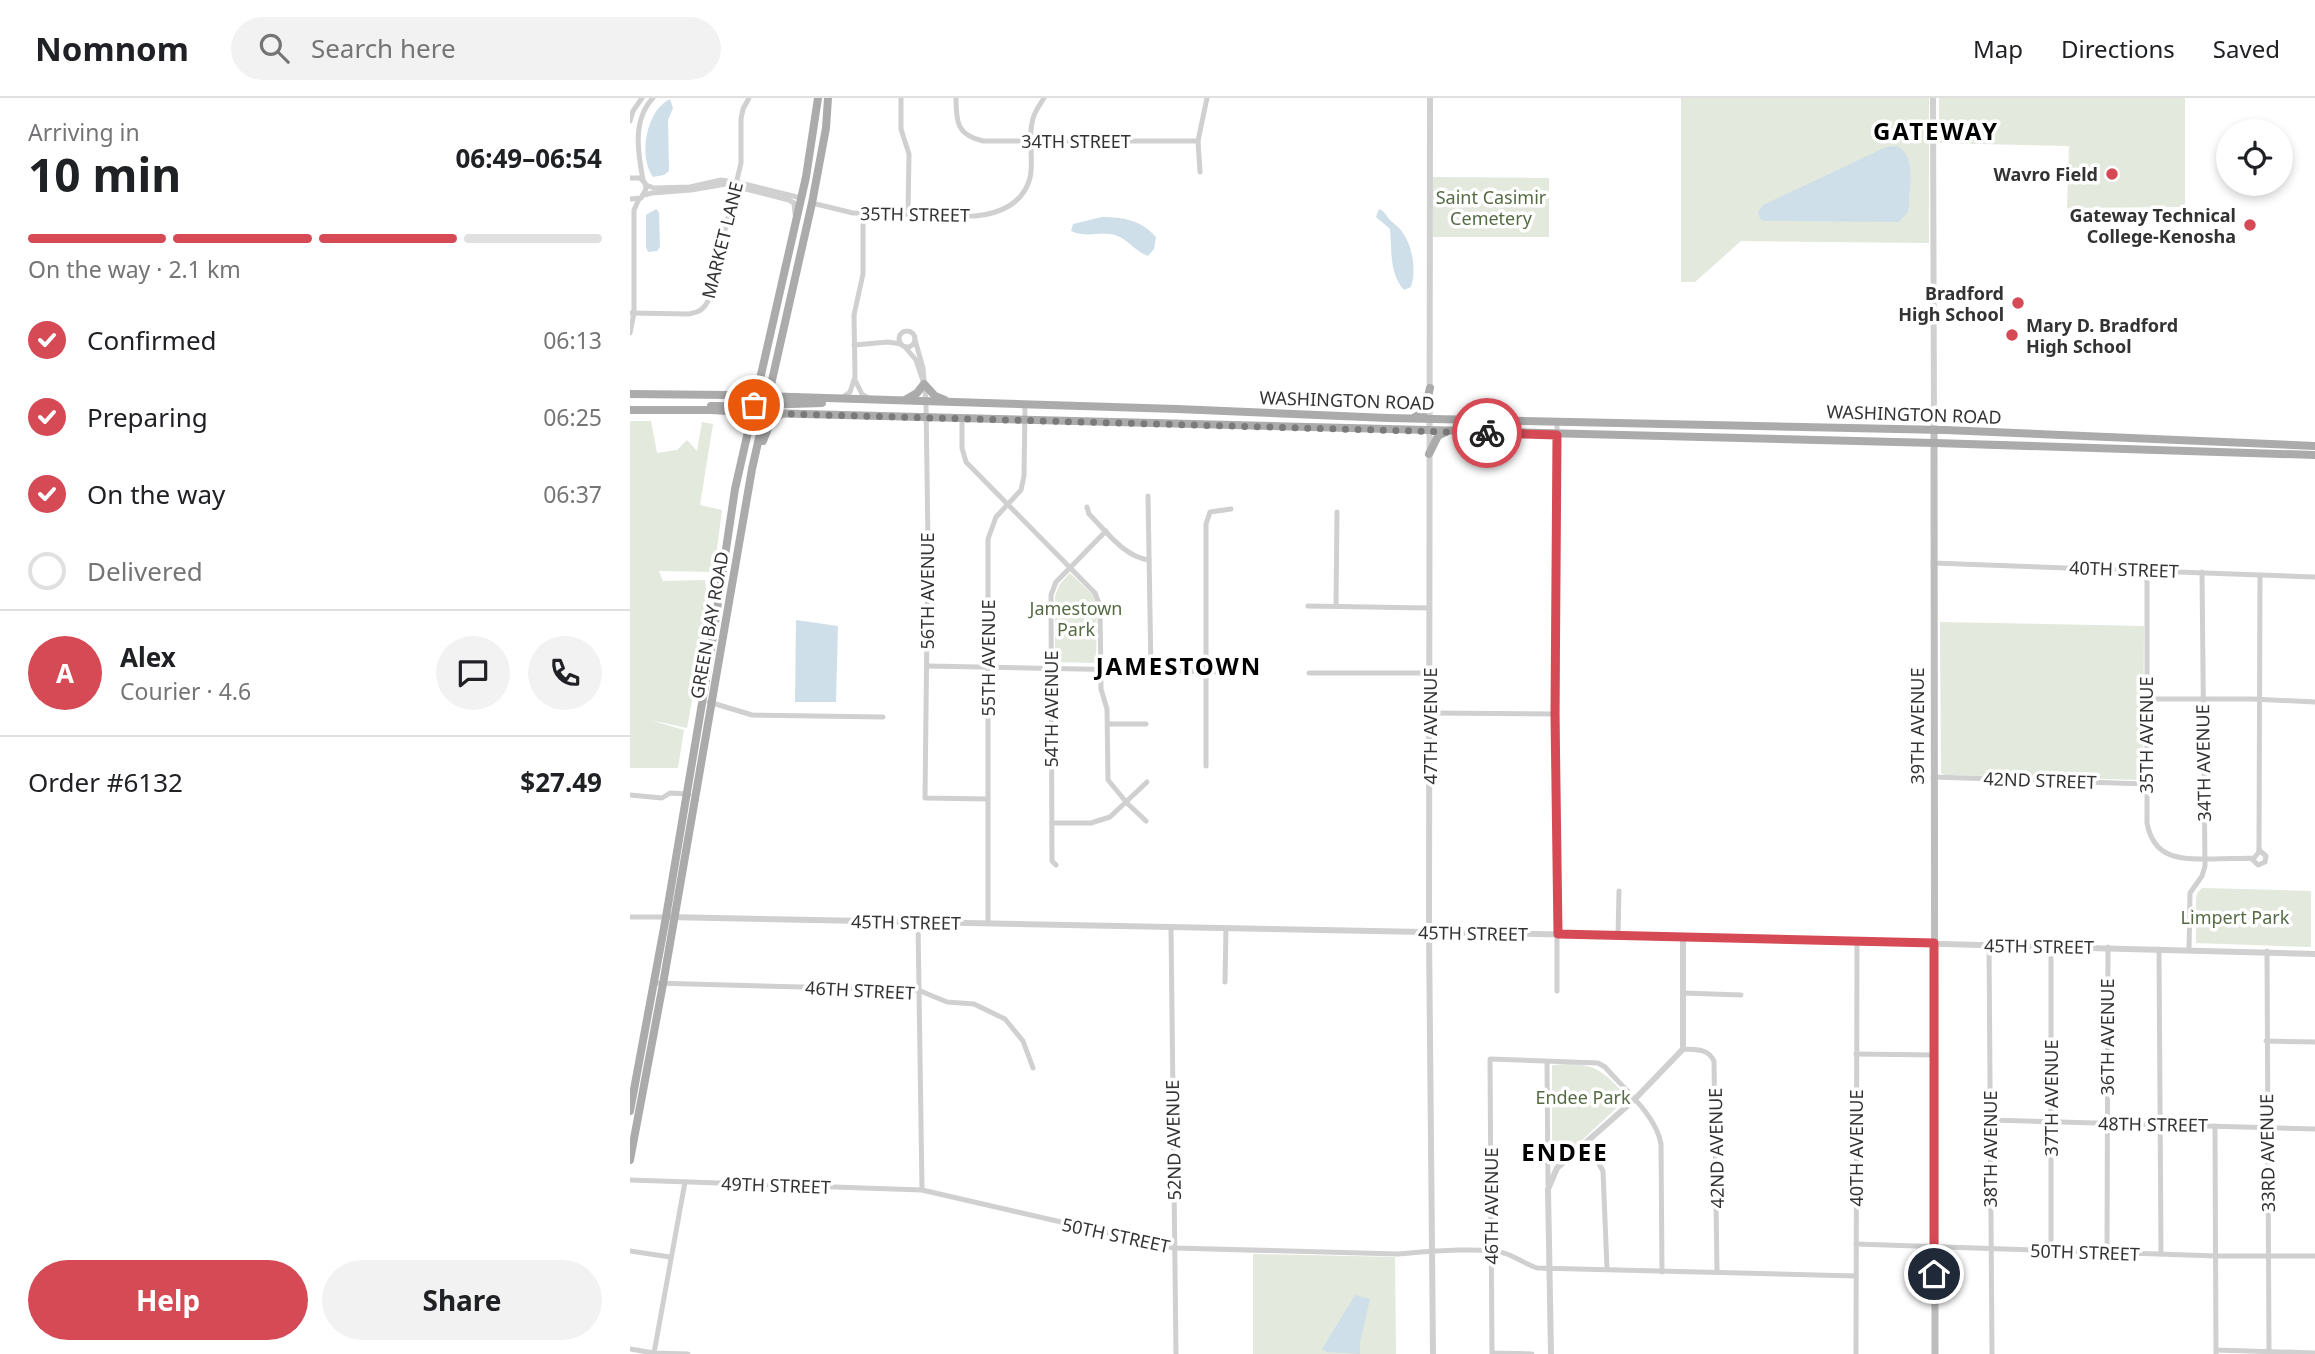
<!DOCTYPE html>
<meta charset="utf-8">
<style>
:root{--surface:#fff;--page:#f2f2f2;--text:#202124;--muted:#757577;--line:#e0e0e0;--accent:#d54a55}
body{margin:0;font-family:"Noto Sans",sans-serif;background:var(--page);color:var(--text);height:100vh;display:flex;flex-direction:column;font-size:26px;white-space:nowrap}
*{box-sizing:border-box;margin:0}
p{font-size:23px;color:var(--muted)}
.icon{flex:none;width:38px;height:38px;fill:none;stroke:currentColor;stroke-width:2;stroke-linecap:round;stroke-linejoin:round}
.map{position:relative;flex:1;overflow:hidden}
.side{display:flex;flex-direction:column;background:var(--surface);width:630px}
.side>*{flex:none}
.buttons{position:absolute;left:1586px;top:21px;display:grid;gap:14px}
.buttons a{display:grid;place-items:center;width:77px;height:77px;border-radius:50%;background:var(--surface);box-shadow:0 4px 10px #0003;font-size:35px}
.pin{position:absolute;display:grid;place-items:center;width:60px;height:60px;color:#fff;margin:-30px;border:4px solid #fff;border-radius:50%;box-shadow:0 2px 7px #0007}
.courier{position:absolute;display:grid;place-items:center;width:70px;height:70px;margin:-35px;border:5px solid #d54a55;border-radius:50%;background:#fff;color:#222;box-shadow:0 2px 9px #0007}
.overview em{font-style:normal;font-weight:700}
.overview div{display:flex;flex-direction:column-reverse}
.overview{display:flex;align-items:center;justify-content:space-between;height:119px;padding:0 28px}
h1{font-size:46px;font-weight:700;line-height:52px}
.bar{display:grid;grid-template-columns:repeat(4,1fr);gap:10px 7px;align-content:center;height:84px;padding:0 28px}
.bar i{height:9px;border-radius:5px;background:var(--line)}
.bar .selected{background:var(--accent)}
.bar p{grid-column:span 4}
.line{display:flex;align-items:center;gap:18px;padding:0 28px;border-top:2px solid var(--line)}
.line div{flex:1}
.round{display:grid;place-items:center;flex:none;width:74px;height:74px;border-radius:37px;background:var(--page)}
ol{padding:0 28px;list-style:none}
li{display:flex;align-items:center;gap:21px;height:77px}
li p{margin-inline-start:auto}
li .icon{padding:7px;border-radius:50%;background:var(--accent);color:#fff;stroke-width:4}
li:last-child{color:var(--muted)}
li i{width:38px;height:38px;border:4px solid var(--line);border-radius:50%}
.button{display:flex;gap:14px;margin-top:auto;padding:14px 28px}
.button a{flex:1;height:80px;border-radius:42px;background:var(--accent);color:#fff;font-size:28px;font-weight:700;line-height:80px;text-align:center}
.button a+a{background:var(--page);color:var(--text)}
header{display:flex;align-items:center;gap:42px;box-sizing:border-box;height:98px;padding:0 35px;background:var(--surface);border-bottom:2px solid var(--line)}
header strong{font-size:33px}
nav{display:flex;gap:38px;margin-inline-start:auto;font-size:24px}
.search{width:490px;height:63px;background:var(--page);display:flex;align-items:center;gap:18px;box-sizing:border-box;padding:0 24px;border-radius:38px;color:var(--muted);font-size:26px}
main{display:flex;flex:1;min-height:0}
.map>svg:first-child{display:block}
.green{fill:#e3e9dd}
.water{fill:#cfdfe9}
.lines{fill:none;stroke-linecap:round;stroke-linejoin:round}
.minor{stroke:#d0d0d0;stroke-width:5}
.tertiary{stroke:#d0d0d0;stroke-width:6}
.secondary{stroke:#bdbdbd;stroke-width:7}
.primary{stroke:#ababab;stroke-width:8}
.done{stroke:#7a7a7a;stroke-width:7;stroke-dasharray:0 12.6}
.route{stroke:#d54a55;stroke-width:9}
.poi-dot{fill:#d54a55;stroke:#fff;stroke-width:2.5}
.labels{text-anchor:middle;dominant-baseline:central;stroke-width:7;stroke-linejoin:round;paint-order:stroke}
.street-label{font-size:18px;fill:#333;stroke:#fff}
.poi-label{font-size:18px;font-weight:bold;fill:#333;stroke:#fff;text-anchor:end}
.park-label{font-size:18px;fill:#566b44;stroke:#fff}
.district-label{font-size:24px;font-weight:bold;letter-spacing:2px;fill:#000;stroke:#fff}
</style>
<header>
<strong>Nomnom</strong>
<div class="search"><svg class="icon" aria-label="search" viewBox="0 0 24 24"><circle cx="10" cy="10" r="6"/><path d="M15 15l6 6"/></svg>Search here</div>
<nav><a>Map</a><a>Directions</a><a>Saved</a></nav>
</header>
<main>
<section class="side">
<div class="overview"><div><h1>10 min</h1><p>Arriving in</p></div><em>06:49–06:54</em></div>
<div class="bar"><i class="selected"></i><i class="selected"></i><i class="selected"></i><i></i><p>On the way · 2.1 km</p></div>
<ol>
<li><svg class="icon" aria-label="check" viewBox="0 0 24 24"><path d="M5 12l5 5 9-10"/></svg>Confirmed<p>06:13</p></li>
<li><svg class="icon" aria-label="check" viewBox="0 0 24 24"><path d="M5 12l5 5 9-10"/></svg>Preparing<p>06:25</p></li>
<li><svg class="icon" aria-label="check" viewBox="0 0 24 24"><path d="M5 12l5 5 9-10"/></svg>On the way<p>06:37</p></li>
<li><i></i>Delivered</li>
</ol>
<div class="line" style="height:126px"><b class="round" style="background:var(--accent);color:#fff">A</b><div><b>Alex</b><p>Courier · 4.6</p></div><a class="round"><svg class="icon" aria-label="chat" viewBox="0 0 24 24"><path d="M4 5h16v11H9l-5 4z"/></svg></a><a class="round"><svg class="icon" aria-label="phone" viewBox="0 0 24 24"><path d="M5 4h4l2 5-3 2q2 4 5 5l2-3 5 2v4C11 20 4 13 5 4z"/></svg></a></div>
<div class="line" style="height:91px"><div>Order #6132</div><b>$27.49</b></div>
<div class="button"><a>Help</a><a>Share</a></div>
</section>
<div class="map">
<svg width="1685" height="1256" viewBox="0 0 1685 1256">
<rect width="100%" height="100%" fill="#fff"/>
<!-- green -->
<g class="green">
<polygon points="1051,0 1299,0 1299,145 1111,143 1065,184 1051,184"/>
<polygon points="1309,0 1555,0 1555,109 1437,110 1439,48 1309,45"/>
<polygon points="802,79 919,80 919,139 803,139"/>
<polygon points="0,323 21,323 27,355 47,352 57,342 67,353 72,324 83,326 70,407 92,412 84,474 29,473 33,483 75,482 79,510 57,630 20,622 54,632 48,670 0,670"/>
<polygon points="440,475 463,497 467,508 466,565 425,564 425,498 430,486"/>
<polygon points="1310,524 1514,528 1513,682 1315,677 1311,675"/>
<polygon points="1572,790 1681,793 1681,849 1566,845 1566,799 1568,794"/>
<path d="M922 967C952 965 965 965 986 987 990 992 994 994 996 1001L933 1060 924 1061 922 1055Z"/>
<polygon points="623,1156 765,1159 766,1256 623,1256"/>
</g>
<!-- water -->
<g class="water">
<path d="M40 1 43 10 38 22 39 73 34 77 23 79C8 59 16 12 40 1Z"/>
<path d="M1267 48C1287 57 1279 90 1279 108L1278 114 1269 124 1134 123 1130 121 1128 114 1133 107 1256 49Z"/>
<polygon points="26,111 29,114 30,149 27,153 18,154 16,149 16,117"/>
<path d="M749 111C756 114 755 117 760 122 763 125 766 127 769 130 782 144 787 170 781 189L774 192C759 175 762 153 760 131L746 119Z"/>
<path d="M472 119C493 119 511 122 526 139L524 151 518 158C503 152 496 138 480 136 466 135 454 139 441 133L443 126Z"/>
<polygon points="166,522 208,528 206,604 165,604"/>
<polygon points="725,1197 740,1201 730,1245 730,1256 697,1254 692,1251"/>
</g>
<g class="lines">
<!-- minor -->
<g class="minor">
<polyline points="271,0 271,31 279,56 278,115"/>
<path d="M326 0C326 24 327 37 353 43H568"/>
<polyline points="0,23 3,13 12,0"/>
<polyline points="570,74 568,43 577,0"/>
<polyline points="0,80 10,80 15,85 16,91 11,100 0,101"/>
<path d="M13 82C8 55 2 22 23 0"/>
<polyline points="16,87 24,90 60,89 91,82 110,85 167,99 171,102"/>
<polyline points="14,97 22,95 61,92 96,86 159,102 164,105 165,116"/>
<path d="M182 105 223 115 345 118C369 116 393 106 400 80 404 62 398 42 402 25 403 15 409 8 414 0"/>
<path d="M0 215 59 216C69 214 73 212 78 203L111 65V21L113 11 119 0"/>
<circle cx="277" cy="241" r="8"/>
<polyline points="0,235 4,215 4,112 9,101"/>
<polyline points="285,242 293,270 296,304 298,445 295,700 358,701"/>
<polyline points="224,247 258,244 271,246"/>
<polyline points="275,249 286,262 294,286"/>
<polyline points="225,282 232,296 240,301"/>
<polyline points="213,299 220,294 225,279 224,217 233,176 233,115"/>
<polyline points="332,320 332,350 336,364 465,495 470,508 471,591 477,611 478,682 497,705 516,723"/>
<polyline points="927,324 927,893"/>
<polyline points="518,398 521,572"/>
<path d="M457 409 459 416C476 433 494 459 519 462"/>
<polyline points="1303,465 1685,479"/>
<path d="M1517 472V725C1524 763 1553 761 1584 761 1597 760 1610 761 1624 760L1629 754 1630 477"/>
<polyline points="678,508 798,510"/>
<polyline points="706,508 707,414"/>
<polyline points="297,568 602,574"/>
<polyline points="679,575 800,575"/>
<polyline points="1516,601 1622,601 1685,604"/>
<polyline points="79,604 122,617 253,619"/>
<polyline points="800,615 925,616"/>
<polyline points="478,626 516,626"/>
<polyline points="576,668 576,426 580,414 601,411"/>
<polyline points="1303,679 1516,686"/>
<polyline points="0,697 32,700 40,695 59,696"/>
<polyline points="422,725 461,725 480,719 517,684"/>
<polyline points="1622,761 1628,767 1635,764 1636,758 1629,752"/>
<polyline points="426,767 422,763 421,497 426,484 476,433"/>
<polyline points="0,819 36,819"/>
<polyline points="288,824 292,1092"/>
<polyline points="358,825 358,441 366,419 391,392 394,378 395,307"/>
<polyline points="541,829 546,1256"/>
<polyline points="988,837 989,793"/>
<polyline points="1359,847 1362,1256"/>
<polyline points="1529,851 1531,1156"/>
<polyline points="1559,852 1560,795 1572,778 1575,768 1572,474"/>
<polyline points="1637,853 1639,1256"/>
<polyline points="595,884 596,830"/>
<polyline points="23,885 288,892 317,904 344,906 375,921 393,943 403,970"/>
<polyline points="1053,895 1111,897"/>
<polyline points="1636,943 1685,944"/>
<path d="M1053 951C1066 952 1078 950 1084 963L1087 1174"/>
<polyline points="1226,956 1305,957"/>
<polyline points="917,964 918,1087"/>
<polyline points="1360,1022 1685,1031"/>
<polyline points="1585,1028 1586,1256"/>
<polyline points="954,1047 964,1057 973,1073 977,1171"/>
<path d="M0 1082 292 1092 544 1150 768 1156C793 1154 855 1148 877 1156 887 1160 896 1166 907 1170L1226 1178"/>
<polyline points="1226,1146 1587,1158 1685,1158"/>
<polyline points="0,1153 40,1159"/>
<polyline points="1421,1153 1421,848"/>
<polyline points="1477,1155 1478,849"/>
<polyline points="0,1251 24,1255 58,1256"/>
<polyline points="1586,1252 1685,1255"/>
<polyline points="24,1255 55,1084"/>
<path d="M902 1256 862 1255 860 961 968 965 975 969C994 991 1026 1017 1031 1046L1032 1174"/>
<polyline points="1226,1256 1227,843"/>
</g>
<!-- tertiary -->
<g class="tertiary">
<polyline points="800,0 799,834 803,1256"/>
<polyline points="1303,0 1304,332"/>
<polyline points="36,819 1053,839 1685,856"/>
<polyline points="921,1256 918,1091 927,1070 1004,1002 1053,951 1053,839"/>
</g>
<!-- secondary -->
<polyline class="secondary" points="1304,332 1305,1256"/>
<!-- primary -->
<g class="primary">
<polyline points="0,296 99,297 547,311 758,320 1315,332 1685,348"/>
<polyline points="275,302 287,295 294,286 305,298 315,302"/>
<polyline points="132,307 192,305"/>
<path d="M81 308C98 307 126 313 138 299"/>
<polyline points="0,312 80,312 135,315 1305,345 1685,357"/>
<polyline points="785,319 794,314 800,290"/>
<polyline points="133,343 141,323 150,317"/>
<polyline points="799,356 808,338 816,334"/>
<polyline points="0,1013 36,819 80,558 105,391 176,79 188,0"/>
<polyline points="0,1062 33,886 122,371 182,105 196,30 198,0"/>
</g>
</g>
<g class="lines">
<!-- done -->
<polyline class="done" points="124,307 134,303 138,299 124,299 120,315 857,335"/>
<!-- route -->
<polyline class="route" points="857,335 927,337 925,616 928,836 1304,845 1304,1176"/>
</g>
<!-- markers -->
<g class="poi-dot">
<circle cx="1482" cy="76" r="7"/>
<circle cx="1620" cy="127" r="7"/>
<circle cx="1388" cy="205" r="7"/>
<circle cx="1382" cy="237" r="7"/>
</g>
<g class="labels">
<!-- street labels -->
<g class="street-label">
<text x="446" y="43">34TH STREET</text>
<text transform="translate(285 116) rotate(1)">35TH STREET</text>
<text transform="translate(92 142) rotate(-76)">MARKET LANE</text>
<text transform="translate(717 302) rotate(2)">WASHINGTON ROAD</text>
<text transform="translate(1284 316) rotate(2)">WASHINGTON ROAD</text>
<text transform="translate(1494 471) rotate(2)">40TH STREET</text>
<text transform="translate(297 493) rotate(-90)">56TH AVENUE</text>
<text transform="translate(79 527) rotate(-80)">GREEN BAY ROAD</text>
<text transform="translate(358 560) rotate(-90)">55TH AVENUE</text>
<text transform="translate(421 611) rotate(-90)">54TH AVENUE</text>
<text transform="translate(800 628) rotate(-90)">47TH AVENUE</text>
<text transform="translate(1287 628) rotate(-90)">39TH AVENUE</text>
<text transform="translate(1516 637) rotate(-90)">35TH AVENUE</text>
<text transform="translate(1573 665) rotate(-91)">34TH AVENUE</text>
<text transform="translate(1410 682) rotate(2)">42ND STREET</text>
<text transform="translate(276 824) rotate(1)">45TH STREET</text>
<text transform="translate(843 835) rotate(1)">45TH STREET</text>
<text transform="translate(1409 848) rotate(1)">45TH STREET</text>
<text transform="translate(230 892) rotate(3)">46TH STREET</text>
<text transform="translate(1477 939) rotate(-90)">36TH AVENUE</text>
<text transform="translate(1421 1000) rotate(-90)">37TH AVENUE</text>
<text transform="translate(1523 1026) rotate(1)">48TH STREET</text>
<text transform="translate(543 1042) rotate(-91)">52ND AVENUE</text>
<text transform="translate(1086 1050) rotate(-91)">42ND AVENUE</text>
<text transform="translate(1226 1050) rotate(-90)">40TH AVENUE</text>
<text transform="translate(1360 1051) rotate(-90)">38TH AVENUE</text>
<text transform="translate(1637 1055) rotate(-91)">33RD AVENUE</text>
<text transform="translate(146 1087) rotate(2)">49TH STREET</text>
<text transform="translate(861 1108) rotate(-90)">46TH AVENUE</text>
<text transform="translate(486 1137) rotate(12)">50TH STREET</text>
<text transform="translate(1455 1154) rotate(2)">50TH STREET</text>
</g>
<!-- poi labels -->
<g class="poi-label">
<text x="1468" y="76">Wavro Field</text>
<text x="1606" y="117">Gateway Technical<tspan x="1606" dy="21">College-Kenosha</tspan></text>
<text x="1374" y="195">Bradford<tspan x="1374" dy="21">High School</tspan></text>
<text x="1396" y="227" text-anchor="start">Mary D. Bradford<tspan x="1396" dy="21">High School</tspan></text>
</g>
<!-- park labels -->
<g class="park-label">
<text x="861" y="99">Saint Casimir<tspan x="861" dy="21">Cemetery</tspan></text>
<text x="446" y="510">Jamestown<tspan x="446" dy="21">Park</tspan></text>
<text x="1605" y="819">Limpert Park</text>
<text x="953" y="999">Endee Park</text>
</g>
<!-- district labels -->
<g class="district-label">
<text x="1306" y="32">GATEWAY</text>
<text x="549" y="567">JAMESTOWN</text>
<text x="935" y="1053">ENDEE</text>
</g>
</g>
</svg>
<div class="buttons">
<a><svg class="icon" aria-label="locate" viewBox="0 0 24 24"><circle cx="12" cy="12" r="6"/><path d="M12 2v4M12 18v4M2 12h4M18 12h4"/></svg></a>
</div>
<div class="pin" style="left:124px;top:307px;background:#ea580c"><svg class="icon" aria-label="bag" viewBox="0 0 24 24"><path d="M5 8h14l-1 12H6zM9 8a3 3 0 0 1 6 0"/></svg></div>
<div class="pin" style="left:1304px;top:1176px;background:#1f2937"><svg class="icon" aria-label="home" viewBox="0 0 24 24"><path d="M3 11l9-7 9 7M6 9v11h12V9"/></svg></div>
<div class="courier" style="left:857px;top:335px"><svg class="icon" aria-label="bike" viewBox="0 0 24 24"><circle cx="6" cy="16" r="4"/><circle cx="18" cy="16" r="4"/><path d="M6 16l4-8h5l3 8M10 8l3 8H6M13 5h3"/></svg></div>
</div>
</main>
